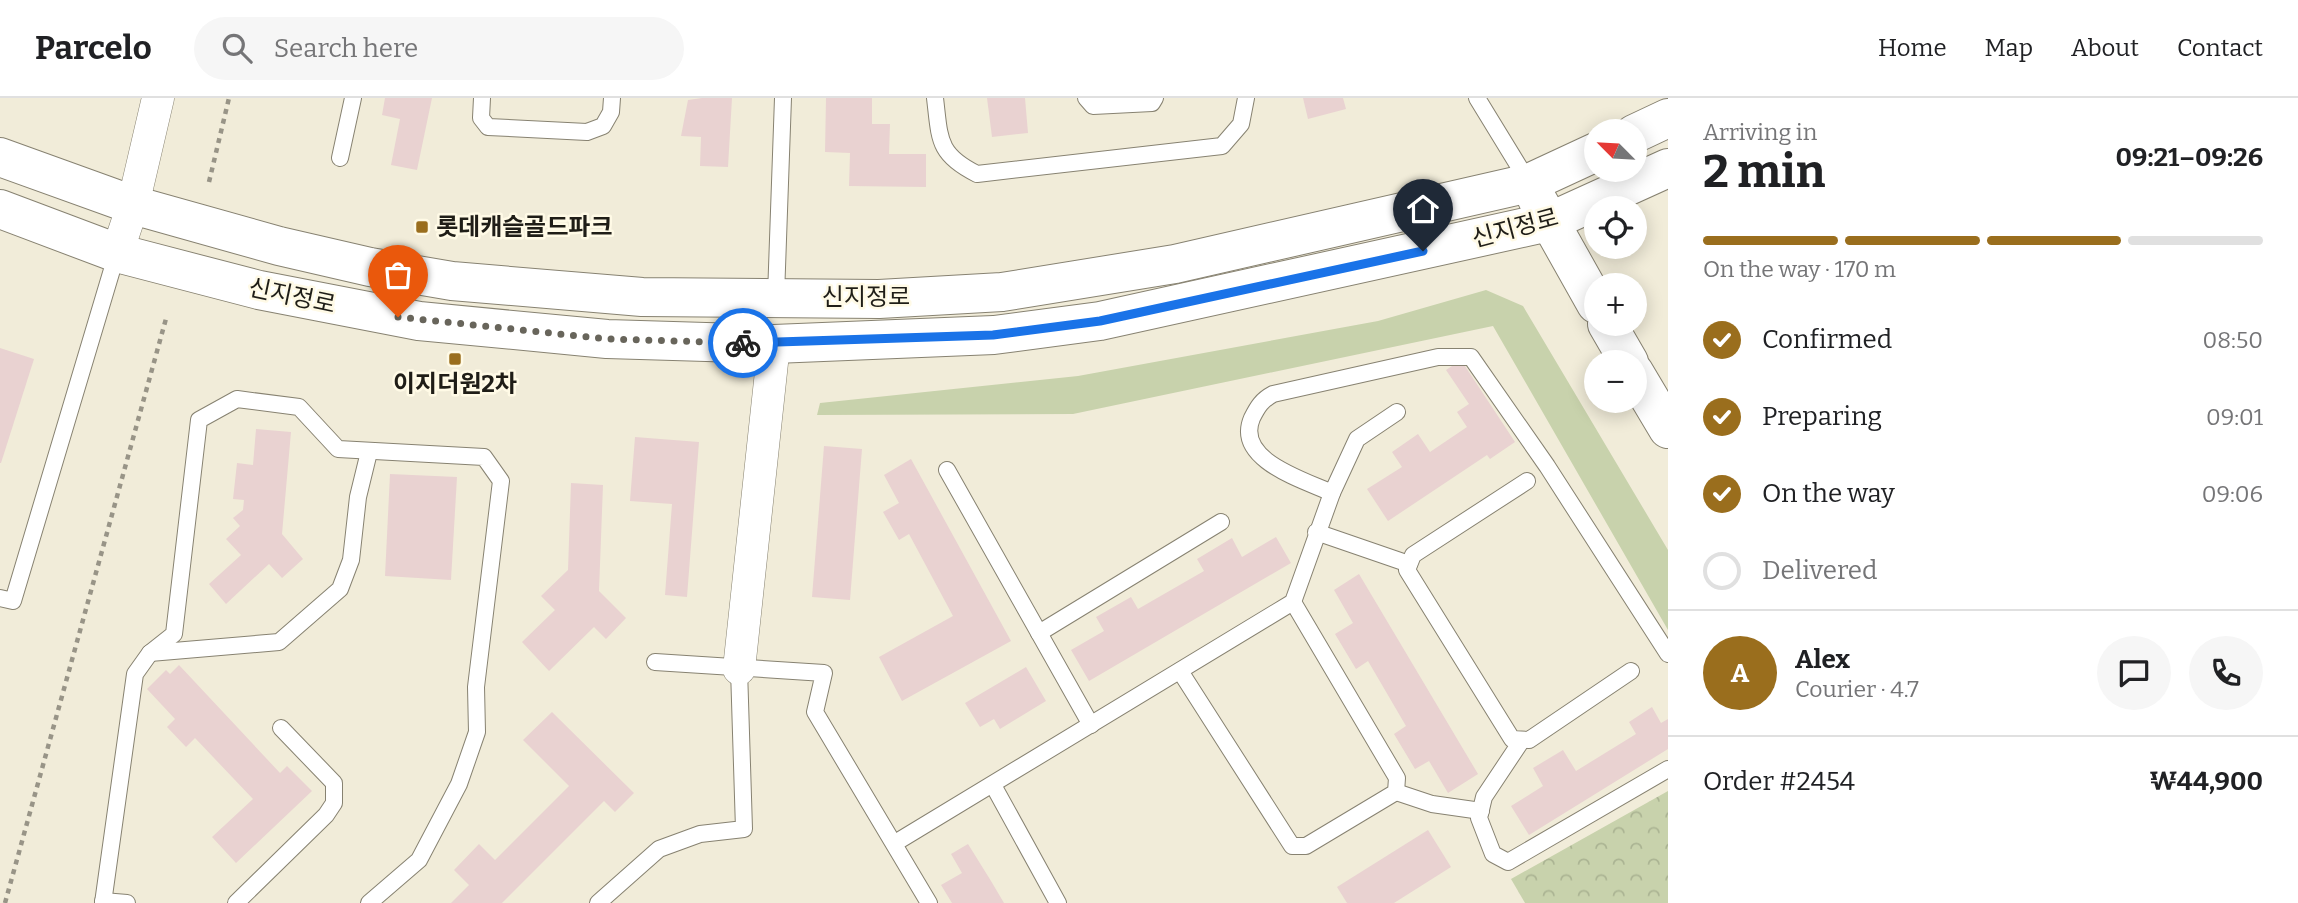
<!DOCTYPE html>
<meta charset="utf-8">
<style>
:root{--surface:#fff;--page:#f6f6f6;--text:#202124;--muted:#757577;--line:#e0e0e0;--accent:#9a6e1d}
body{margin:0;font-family:Bitter,"Noto Sans KR",serif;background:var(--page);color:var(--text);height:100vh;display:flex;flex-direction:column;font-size:26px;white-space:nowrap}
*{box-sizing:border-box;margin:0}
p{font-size:23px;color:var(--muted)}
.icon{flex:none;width:38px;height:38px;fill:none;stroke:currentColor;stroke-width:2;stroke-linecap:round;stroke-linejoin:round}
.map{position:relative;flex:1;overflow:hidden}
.panel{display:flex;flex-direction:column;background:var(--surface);width:630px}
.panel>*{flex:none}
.needle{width:46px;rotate:294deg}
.fabs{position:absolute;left:1584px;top:21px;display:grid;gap:14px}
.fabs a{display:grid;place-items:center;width:63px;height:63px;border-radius:50%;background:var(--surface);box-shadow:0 4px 18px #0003;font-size:35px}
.pin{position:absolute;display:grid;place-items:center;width:60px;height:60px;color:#fff;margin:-72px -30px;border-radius:50% 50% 50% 0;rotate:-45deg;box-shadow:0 0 7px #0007}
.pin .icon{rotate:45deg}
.courier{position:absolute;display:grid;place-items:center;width:70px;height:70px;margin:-35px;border:5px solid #1a73e8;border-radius:50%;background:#fff;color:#222;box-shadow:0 2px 9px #0007}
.summary em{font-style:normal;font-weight:700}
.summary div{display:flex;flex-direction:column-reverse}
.summary{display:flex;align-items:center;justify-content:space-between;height:119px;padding:0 35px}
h1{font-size:46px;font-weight:700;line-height:52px}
.bar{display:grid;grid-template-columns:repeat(4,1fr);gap:10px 7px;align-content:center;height:84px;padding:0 35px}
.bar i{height:9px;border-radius:5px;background:var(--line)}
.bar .selected{background:var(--accent)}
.bar p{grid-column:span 4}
.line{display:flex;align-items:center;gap:18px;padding:0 35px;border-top:2px solid var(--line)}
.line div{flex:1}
.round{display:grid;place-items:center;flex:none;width:74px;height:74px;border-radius:37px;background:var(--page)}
ol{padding:0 35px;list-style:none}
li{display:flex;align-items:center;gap:21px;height:77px}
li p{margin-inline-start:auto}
li .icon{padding:7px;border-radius:50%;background:var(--accent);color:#fff;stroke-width:4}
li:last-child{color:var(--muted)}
li i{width:38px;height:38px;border:4px solid var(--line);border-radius:50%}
header{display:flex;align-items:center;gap:42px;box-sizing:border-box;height:98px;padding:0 35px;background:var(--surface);border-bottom:2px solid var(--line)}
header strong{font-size:33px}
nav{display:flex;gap:38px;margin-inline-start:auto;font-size:24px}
.search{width:490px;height:63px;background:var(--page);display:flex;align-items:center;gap:18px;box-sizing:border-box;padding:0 24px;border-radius:38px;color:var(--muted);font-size:26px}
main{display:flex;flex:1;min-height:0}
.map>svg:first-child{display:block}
.grass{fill:#c8d2ac}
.park{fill:url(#park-crowns)}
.building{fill:#e9d2d1}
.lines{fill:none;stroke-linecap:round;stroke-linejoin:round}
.lane-casing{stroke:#878271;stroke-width:18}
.street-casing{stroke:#878271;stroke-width:33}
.secondary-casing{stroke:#878271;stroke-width:40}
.path{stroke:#989487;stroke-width:4.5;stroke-dasharray:5 5;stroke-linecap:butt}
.lane{stroke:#fff;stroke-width:16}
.street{stroke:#fff;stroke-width:32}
.secondary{stroke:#fff;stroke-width:38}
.done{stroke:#68655b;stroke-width:7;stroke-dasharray:0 12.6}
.route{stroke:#1a73e8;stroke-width:9}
.poi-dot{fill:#9a6e1d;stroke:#fffae6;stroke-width:2.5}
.labels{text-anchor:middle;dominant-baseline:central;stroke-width:5;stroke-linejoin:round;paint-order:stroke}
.poi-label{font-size:24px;font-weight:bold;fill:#1f1d17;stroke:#fffae6;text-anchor:start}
.street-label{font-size:24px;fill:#1f1d17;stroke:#fffae6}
</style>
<header>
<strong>Parcelo</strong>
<div class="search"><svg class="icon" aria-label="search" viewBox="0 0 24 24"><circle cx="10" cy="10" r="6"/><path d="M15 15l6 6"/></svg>Search here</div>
<nav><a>Home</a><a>Map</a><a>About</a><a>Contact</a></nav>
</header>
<main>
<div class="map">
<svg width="1668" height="805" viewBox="0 0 1668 805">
<defs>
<pattern id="park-crowns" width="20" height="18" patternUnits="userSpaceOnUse" patternTransform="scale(1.75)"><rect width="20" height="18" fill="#c8d2ac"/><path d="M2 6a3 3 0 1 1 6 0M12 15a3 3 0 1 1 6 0" fill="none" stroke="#abb493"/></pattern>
</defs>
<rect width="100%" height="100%" fill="#f1ecd9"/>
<!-- grass -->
<polygon class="grass" points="1486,192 1523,208 1668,452 1668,532 1493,228 1073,316 817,317 820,305 1078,278 1378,223"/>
<!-- park -->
<polygon class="park" points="1668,693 1668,805 1525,805 1511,781"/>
<!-- building -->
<g class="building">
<polygon points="385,0 432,0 417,72 391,67 400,21 382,17"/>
<polygon points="702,0 732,0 728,69 700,68 701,39 681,38 688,2"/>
<polygon points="826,0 872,0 872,26 890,26 889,56 926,56 926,89 849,88 850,55 825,54"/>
<polygon points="987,0 1025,0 1028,35 992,39"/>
<polygon points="1303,0 1343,0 1346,11 1308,21"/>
<polygon points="0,250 34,261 1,365 0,365"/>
<polygon points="1461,262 1515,344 1490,361 1487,357 1388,423 1367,391 1402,369 1392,354 1418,336 1430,354 1467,329 1457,314 1469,306 1446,272"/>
<polygon points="256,331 291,334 282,436 303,461 282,480 269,466 226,506 209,486 241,457 226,441 240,428 233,420 243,412 244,402 233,401 237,365 253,367"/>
<polygon points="635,339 699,344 687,499 665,497 672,406 630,403"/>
<polygon points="824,348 862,351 850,502 812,499"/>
<polygon points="911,361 1011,543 902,603 879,559 953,518 909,436 899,442 883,414 899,405 884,377"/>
<polygon points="390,376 457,379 451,482 385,478"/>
<polygon points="571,385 603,387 599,493 626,520 606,541 594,529 549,573 522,544 555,512 541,498 568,472"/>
<polygon points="1276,439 1291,465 1089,583 1071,552 1104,533 1096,519 1131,499 1138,511 1204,473 1197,461 1232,440 1242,459"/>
<polygon points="1359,476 1478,676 1448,695 1429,663 1415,671 1394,636 1406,628 1368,563 1356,571 1335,536 1353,525 1334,492"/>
<polygon points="179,567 280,675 287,668 312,693 236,765 212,739 253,701 195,640 186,649 167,629 175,621 147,591 166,572 170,576"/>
<polygon points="1026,569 1046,603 1000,631 994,621 980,629 965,605"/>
<polygon points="1652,609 1661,625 1668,621 1668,651 1529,737 1511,708 1543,688 1533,670 1563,652 1576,673 1636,636 1629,624"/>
<polygon points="552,614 634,695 615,714 604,703 502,805 451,805 469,787 454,772 479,746 495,762 569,688 523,642"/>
<polygon points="1428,732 1451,769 1394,805 1347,805 1337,789"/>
<polygon points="968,746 991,783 1004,805 952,805 941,787 962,775 951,756"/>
</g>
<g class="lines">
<!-- lane casing -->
<g class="lane-casing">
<g id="lane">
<polyline points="482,0 481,20 488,29 587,34 603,28 611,14 612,0"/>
<path d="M935 0C940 41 937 56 977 76L1222 48 1241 26 1246 0"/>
<polyline points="1086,0 1093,8 1152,5 1155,0"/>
<polyline points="1477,0 1529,85"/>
<polyline points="340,60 353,0"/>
<polyline points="776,198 783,0"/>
<polyline points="947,372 1091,627"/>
<polyline points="1527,383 1413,457 1407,472 1512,641 1529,642 1631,573"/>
<path d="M1332 395C1304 382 1234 362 1252 320 1258 308 1262 302 1273 296L1438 259H1471L1547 368 1668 556"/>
<polyline points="1316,434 1409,466"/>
<polyline points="0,500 13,503 117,155"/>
<polyline points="1039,535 1221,424"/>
<polyline points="150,555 279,544 340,491 351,462 358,399 369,354"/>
<polyline points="655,564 824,575 815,614 929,805"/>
<polyline points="1180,573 1292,748 1306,748 1396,694 1397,680 1293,504"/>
<polyline points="1522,642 1484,699 1479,720 1493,756 1508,764 1668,671"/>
<polyline points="993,687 1058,805"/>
<polyline points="1396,694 1432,706 1481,713"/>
<polyline points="895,745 1293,504 1332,395 1357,341 1397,314"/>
<polyline points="103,803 127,805"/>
<polyline points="103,805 135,576 150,555 174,536 199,322 237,301 299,309 338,351 484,359 501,383 476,589 477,634 459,686 419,762 369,805"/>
<polyline points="236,805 326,717 334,705 334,685 281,630"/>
<polyline points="598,805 659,751 700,736 744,731 739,571"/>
</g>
</g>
<!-- street casing -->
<g class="street-casing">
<g id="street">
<polyline points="117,155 133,107 158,0"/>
<polyline points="739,571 774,246"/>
</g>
</g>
<!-- secondary casing -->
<g class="secondary-casing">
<g id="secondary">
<polyline points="1634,36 1668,20"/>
<polyline points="0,59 133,107 279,148 370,169 452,183 642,199 879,201 1002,194 1175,166 1529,85 1596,54"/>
<polyline points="1537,101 1596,206"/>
<polyline points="0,111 117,155 259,192 419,223 607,241 774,246 994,237 1100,223 1549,124 1668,70"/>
<polyline points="1607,226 1629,264"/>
<polyline points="1634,274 1668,331"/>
</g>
</g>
<!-- path -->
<g class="path">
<polyline points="209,84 229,0"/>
<polyline points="5,805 167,217"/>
</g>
<!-- lane -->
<use href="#lane" class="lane"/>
<!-- street -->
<use href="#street" class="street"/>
<!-- secondary -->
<use href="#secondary" class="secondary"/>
</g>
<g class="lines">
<!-- done -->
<polyline class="done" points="398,219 607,241 743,245"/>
<!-- route -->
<polyline class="route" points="743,245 993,237 1100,223 1423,153"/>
</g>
<!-- markers -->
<g class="poi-dot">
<rect x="415" y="122" width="14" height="14" rx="3.5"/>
<rect x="448" y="254" width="14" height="14" rx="3.5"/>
</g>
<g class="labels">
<!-- poi labels -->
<g class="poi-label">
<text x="436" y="129">롯데캐슬골드파크</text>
<text x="455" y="286" text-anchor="middle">이지더원2차</text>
</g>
<!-- street labels -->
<g class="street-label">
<text transform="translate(1515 130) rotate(-15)">신지정로</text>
<text transform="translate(292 198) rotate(12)">신지정로</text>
<text x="866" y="199">신지정로</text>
</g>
</g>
</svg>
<div class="fabs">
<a><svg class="needle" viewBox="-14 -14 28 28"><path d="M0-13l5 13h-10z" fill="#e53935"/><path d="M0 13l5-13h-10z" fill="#757577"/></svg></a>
<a><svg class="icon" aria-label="locate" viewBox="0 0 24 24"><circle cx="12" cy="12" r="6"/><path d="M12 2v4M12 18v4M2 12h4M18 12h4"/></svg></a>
<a>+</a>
<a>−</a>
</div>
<div class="pin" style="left:398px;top:219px;background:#ea580c"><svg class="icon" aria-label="bag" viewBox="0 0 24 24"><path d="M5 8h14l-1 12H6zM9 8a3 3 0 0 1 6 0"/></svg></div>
<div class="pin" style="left:1423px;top:153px;background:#1f2937"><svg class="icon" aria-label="home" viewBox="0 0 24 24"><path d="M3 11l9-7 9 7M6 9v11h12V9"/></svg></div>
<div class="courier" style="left:743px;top:245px"><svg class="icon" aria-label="bike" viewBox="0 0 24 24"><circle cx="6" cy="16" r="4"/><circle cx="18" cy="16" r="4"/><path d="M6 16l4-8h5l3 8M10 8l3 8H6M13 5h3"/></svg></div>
</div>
<section class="panel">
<div class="summary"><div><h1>2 min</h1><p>Arriving in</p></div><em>09:21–09:26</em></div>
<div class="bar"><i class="selected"></i><i class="selected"></i><i class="selected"></i><i></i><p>On the way · 170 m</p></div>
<ol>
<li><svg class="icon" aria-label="check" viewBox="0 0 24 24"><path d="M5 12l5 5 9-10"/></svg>Confirmed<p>08:50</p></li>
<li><svg class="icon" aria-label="check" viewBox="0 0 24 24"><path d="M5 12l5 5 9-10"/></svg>Preparing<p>09:01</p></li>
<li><svg class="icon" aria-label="check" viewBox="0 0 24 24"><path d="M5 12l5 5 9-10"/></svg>On the way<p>09:06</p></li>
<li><i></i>Delivered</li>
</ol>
<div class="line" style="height:126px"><b class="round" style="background:var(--accent);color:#fff">A</b><div><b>Alex</b><p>Courier · 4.7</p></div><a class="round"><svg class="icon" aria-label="chat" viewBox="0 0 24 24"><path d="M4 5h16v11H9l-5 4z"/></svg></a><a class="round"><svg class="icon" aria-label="phone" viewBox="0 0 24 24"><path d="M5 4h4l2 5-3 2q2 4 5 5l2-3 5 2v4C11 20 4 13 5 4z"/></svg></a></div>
<div class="line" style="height:91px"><div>Order #2454</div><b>₩44,900</b></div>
</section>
</main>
